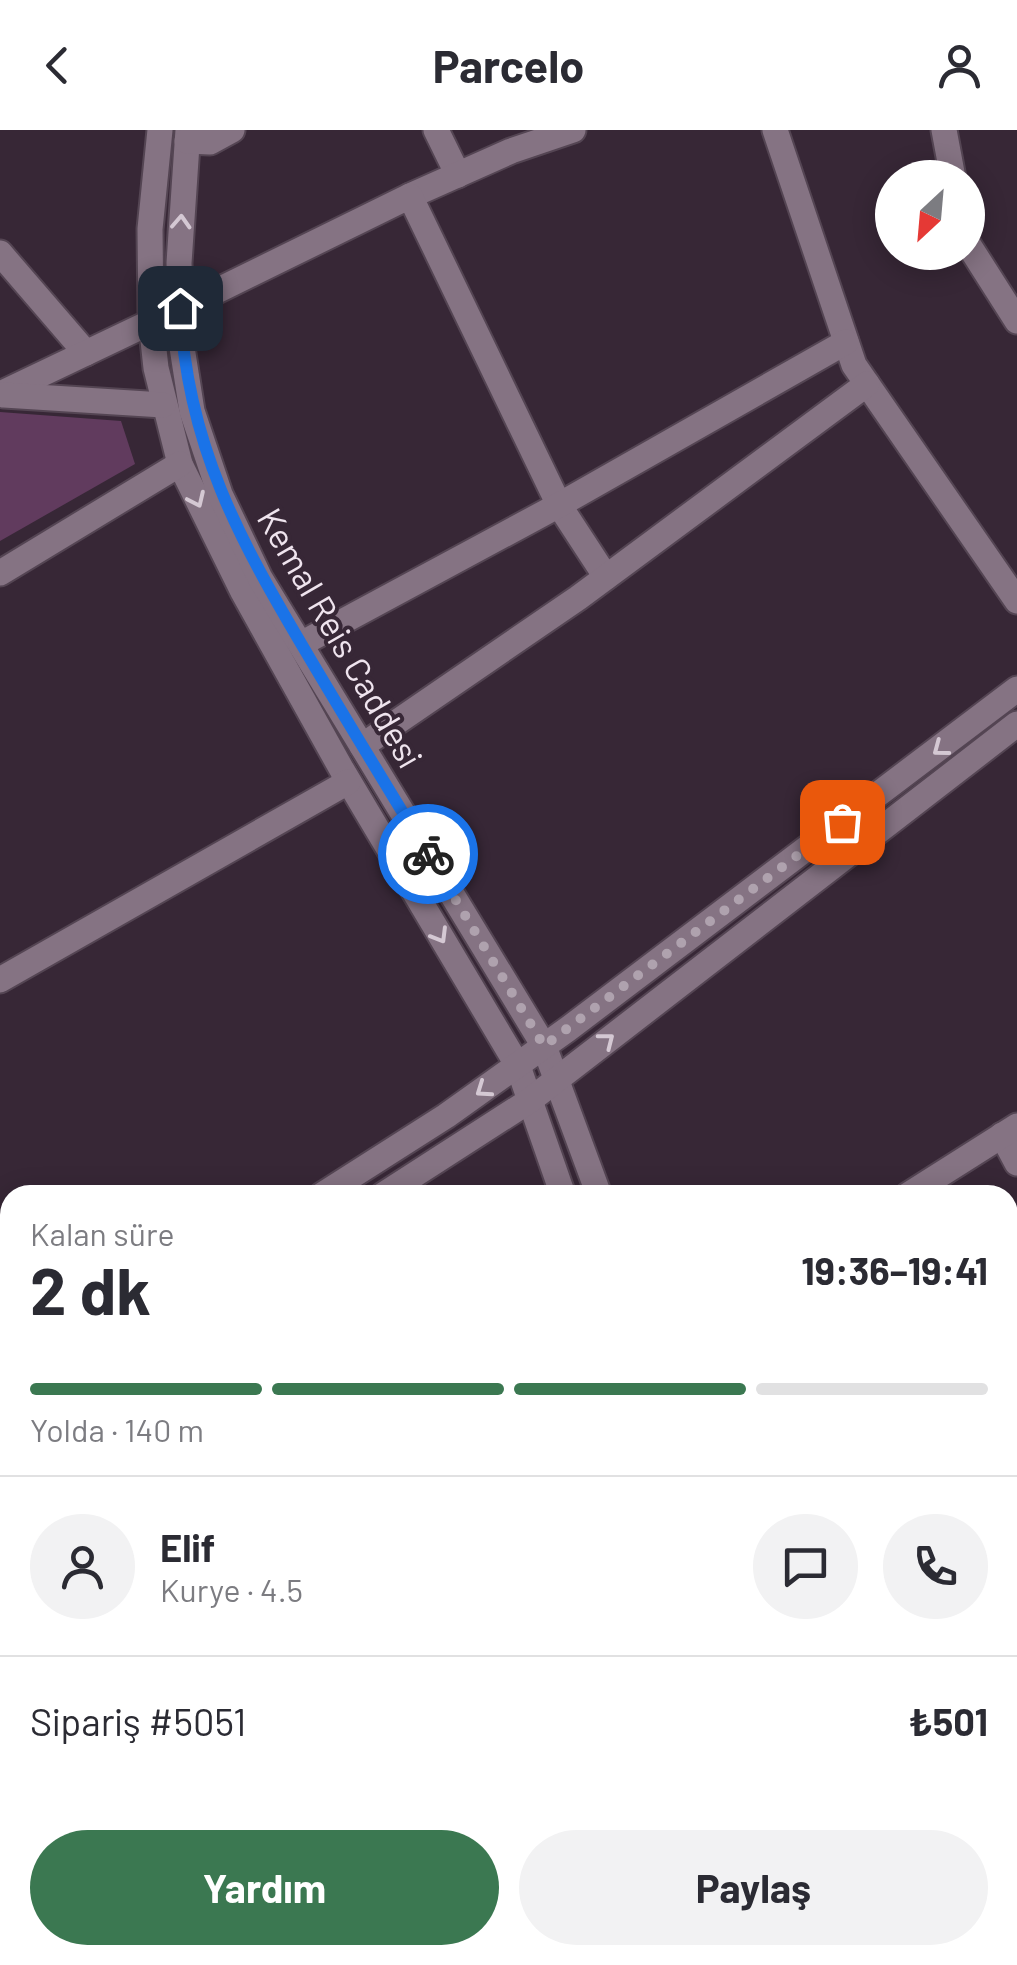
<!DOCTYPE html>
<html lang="tr">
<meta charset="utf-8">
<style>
:root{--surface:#fff;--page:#f2f2f3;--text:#2b2b33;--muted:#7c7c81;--line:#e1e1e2;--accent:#3b7851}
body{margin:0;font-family:Barlow,sans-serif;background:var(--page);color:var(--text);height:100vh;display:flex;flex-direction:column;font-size:38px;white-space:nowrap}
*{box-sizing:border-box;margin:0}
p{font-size:32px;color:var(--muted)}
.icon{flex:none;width:55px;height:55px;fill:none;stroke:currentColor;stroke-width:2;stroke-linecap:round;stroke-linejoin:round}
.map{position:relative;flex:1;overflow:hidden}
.details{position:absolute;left:0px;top:1055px;width:1018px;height:780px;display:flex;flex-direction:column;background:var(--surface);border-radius:30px 30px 0 0;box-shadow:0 5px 25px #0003}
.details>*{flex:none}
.needle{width:65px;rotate:206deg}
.buttons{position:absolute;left:875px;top:30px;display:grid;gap:20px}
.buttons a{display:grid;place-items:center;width:110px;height:110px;border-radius:50%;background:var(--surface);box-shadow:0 5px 25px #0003;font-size:50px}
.pin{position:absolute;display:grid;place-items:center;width:85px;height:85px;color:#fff;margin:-42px;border-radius:20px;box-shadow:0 5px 15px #0006}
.courier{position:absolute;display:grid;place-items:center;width:100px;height:100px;margin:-50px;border:8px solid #1a73e8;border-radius:50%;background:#fff;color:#222;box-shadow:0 2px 12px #0007}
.summary em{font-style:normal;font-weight:700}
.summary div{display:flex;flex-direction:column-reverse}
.summary{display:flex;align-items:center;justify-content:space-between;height:170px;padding:0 30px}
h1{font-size:65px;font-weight:700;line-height:75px}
.bar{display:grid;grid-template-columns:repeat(4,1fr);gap:15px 10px;align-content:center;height:120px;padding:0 30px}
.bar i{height:12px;border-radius:8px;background:var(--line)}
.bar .current{background:var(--accent)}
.bar p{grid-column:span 4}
.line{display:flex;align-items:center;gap:25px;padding:0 30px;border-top:2px solid var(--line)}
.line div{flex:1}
.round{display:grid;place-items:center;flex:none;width:105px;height:105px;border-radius:52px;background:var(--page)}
.action{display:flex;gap:20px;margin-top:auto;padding:20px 30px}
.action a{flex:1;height:115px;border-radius:60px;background:var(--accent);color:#fff;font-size:40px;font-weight:700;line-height:115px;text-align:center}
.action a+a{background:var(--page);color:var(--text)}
header{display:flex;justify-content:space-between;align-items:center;height:130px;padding:0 30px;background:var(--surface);font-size:45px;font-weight:700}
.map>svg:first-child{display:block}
.green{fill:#613b5e}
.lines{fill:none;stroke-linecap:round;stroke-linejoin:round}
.stream{stroke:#644963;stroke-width:9}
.minor-casing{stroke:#544553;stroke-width:29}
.path{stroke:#918490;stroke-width:5;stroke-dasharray:8 8;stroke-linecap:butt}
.minor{stroke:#857383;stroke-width:25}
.oneway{stroke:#d4c8d3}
.done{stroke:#afa2ae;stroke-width:10;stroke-dasharray:0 18}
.route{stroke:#1a73e8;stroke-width:12}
.labels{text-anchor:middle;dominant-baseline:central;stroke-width:8;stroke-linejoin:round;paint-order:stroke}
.street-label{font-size:35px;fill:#efe4ee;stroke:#372736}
</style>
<header><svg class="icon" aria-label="back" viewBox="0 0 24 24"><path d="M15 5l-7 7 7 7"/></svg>Parcelo<svg class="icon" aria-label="person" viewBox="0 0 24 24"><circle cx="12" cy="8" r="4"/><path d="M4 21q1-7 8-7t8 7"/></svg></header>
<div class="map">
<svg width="1017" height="1835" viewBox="0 0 1017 1835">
<rect width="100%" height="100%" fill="#372736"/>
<!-- green -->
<g class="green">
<polygon points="0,282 121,291 135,334 0,411"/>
<polygon points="1017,1431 1017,1600 1008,1599 1008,1437"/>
</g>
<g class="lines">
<!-- stream -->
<g class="stream">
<polyline points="1008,1690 1017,1691"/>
<polyline points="277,1835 279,1829 333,1825"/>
</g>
<!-- minor casing -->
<g class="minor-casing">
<g id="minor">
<polyline points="160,0 150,99 151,192 156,238 180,334 243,462 342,640 518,936 563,1065"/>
<polyline points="188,0 179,133 181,211 192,281 220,364 260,448 544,916 599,1065"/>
<polyline points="436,0 458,45"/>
<polyline points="775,0 854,235 1017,471"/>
<polyline points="944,0 953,48"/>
<polyline points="187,11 210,12 232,0"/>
<polyline points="410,66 511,21 573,0"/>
<polyline points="968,114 1017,191"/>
<polyline points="0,123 86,223"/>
<polyline points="180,179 410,66 559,375 606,447"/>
<polyline points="0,264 151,192"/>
<polyline points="4,265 163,275"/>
<polyline points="0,443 180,334"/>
<polyline points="301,514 559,375 846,212"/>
<polyline points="362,616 578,468 867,254"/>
<polyline points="0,850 348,652"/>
<polyline points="1002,1005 1017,1033"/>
<polyline points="322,1065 446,986 568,899 1017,559"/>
<polyline points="383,1065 529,971 1017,594"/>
<polyline points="908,1065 1017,996"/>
<polyline points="0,1240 10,1233"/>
<polyline points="1008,1311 1017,1306"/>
<polyline points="0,1611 10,1628"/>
<polyline points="1008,1614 1017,1614"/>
<polyline points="901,1825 906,1835"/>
<polyline points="116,1835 133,1825"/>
</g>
</g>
<!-- path -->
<g class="path">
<polyline points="1008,1479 1017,1473"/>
<polyline points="1008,1535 1017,1536"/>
</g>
<!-- minor -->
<use href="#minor" class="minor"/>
</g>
<!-- one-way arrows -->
<defs><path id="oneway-chevron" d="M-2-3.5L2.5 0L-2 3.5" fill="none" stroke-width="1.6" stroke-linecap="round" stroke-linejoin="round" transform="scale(2.5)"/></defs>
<g class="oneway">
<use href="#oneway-chevron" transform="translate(181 92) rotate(-87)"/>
<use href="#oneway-chevron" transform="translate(197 370) rotate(65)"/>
<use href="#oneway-chevron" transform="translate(940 619) rotate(143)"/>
<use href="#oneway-chevron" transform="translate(440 806) rotate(59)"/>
<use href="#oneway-chevron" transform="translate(607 910) rotate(-38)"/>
<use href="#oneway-chevron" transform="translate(483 960) rotate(145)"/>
</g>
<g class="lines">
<!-- done -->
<polyline class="done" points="428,724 544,916 842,692"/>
<!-- route -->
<path class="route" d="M180 178C187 316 240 411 309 527 348 593 388 658 428 724"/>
</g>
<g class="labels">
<!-- street labels -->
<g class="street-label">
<text transform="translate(341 507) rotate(60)">Kemal Reis Caddesi</text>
</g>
</g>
</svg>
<div class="buttons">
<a><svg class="needle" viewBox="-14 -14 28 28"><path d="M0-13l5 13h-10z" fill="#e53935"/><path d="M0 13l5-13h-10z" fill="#7c7c81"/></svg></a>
</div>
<div class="pin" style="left:842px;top:692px;background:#ea580c"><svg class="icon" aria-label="bag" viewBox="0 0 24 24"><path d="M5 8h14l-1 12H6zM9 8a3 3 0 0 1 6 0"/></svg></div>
<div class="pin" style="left:180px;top:178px;background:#1f2937"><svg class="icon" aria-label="home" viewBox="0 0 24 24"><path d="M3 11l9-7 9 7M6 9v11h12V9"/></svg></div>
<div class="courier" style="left:428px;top:724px"><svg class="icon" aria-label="bike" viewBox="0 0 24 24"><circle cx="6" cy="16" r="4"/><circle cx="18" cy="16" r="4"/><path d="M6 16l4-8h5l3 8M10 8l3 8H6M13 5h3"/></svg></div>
<section class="details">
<div class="summary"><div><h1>2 dk</h1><p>Kalan süre</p></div><em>19:36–19:41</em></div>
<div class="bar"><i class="current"></i><i class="current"></i><i class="current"></i><i></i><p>Yolda · 140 m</p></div>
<div class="line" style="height:180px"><a class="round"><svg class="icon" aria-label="person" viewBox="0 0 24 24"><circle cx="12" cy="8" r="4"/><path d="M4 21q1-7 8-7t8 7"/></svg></a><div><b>Elif</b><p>Kurye · 4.5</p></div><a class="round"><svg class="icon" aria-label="chat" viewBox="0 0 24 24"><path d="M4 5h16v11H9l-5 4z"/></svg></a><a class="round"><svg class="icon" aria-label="phone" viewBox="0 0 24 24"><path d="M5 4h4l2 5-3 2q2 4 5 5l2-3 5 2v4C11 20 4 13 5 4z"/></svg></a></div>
<div class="line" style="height:130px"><div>Sipariş #5051</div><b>₺501</b></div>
<div class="action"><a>Yardım</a><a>Paylaş</a></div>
</section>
</div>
